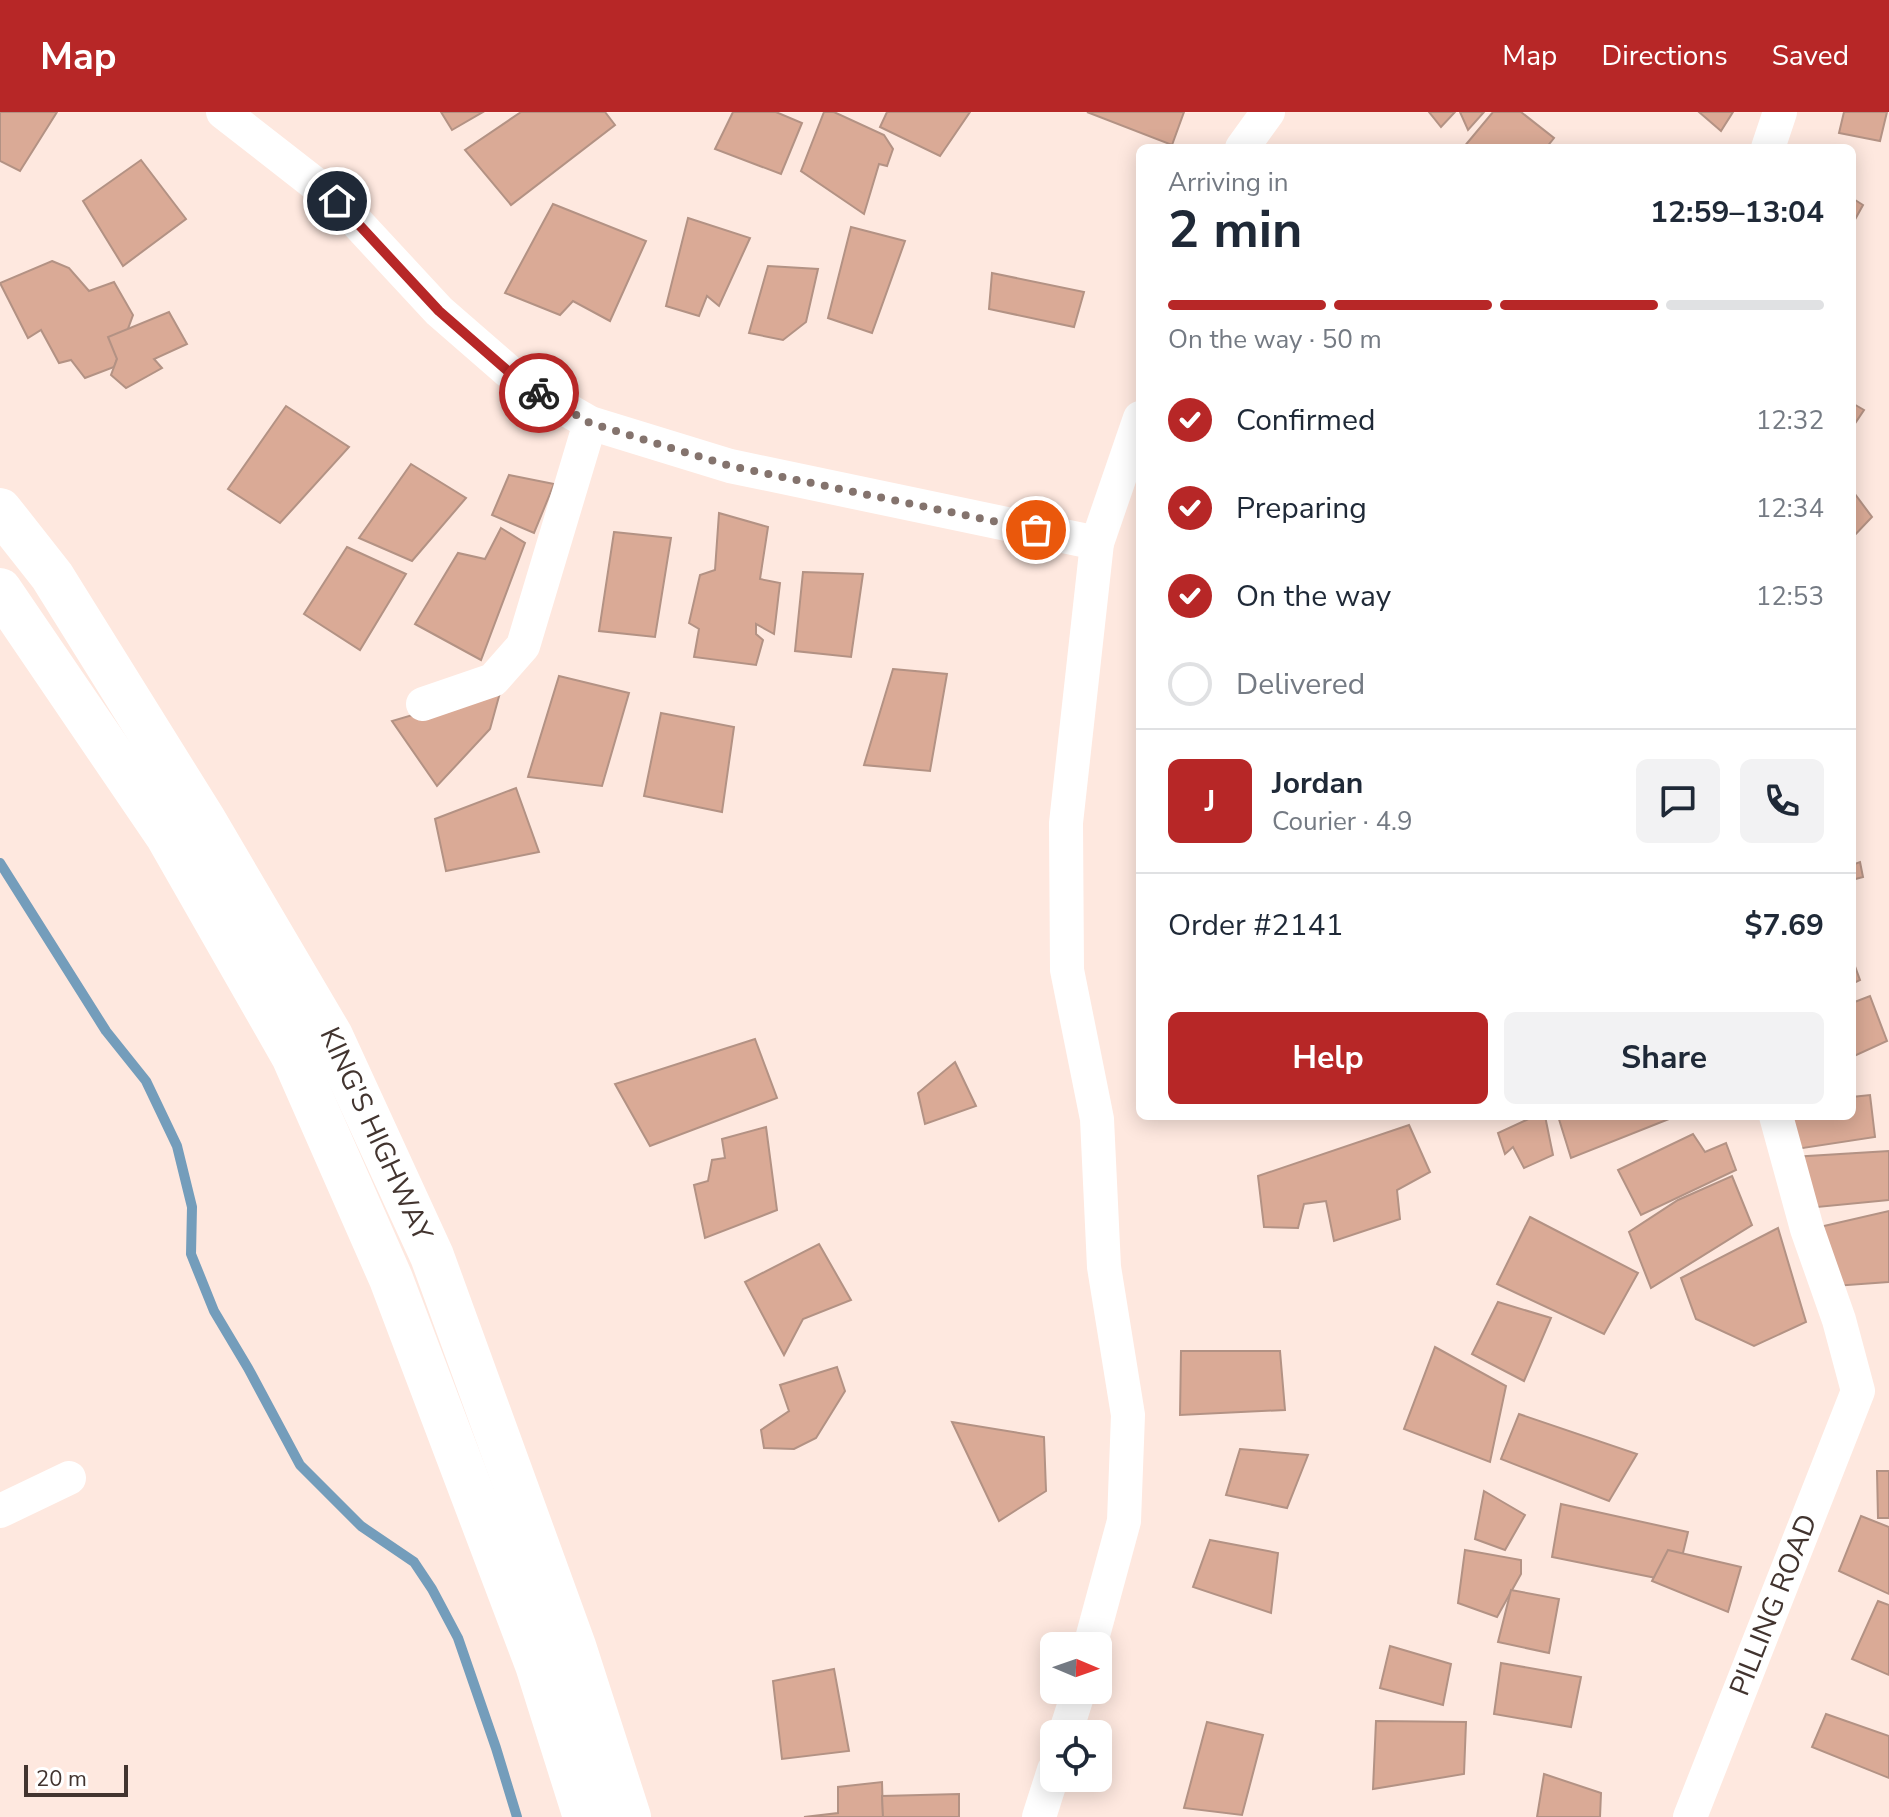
<!DOCTYPE html>
<meta charset="utf-8">
<style>
:root{--surface:#fff;--page:#f2f2f3;--text:#1f2937;--muted:#747a83;--line:#e0e1e3;--accent:#b72727}
body{margin:0;font-family:"Nunito Sans",sans-serif;background:var(--page);color:var(--text);height:100vh;display:flex;flex-direction:column;font-size:30px;white-space:nowrap}
*{box-sizing:border-box;margin:0}
p{font-size:26px;color:var(--muted)}
.icon{flex:none;width:44px;height:44px;fill:none;stroke:currentColor;stroke-width:2;stroke-linecap:round;stroke-linejoin:round}
.map{position:relative;flex:1;overflow:hidden}
.panel{position:absolute;left:1136px;top:32px;width:720px;height:976px;display:flex;flex-direction:column;background:var(--surface);border-radius:12px;box-shadow:0 4px 20px #0003}
.panel>*{flex:none}
.needle{width:52px;rotate:92deg}
.controls{position:absolute;left:1040px;top:1520px;display:grid;gap:16px}
.controls a{display:grid;place-items:center;width:72px;height:72px;border-radius:12px;background:var(--surface);box-shadow:0 4px 20px #0003;font-size:40px}
.scale{position:absolute;left:24px;bottom:20px;width:104px;box-sizing:border-box;padding-left:8px;border:4px solid #42342f;border-top:0;font-size:22px;line-height:28px;white-space:nowrap;color:#42342f;-webkit-text-stroke:6px #fff;paint-order:stroke}
.pin{position:absolute;display:grid;place-items:center;width:68px;height:68px;color:#fff;margin:-34px;border:4px solid #fff;border-radius:50%;box-shadow:0 2px 8px #0007}
.courier{position:absolute;display:grid;place-items:center;width:80px;height:80px;margin:-40px;border:6px solid #b72727;border-radius:50%;background:#fff;color:#222;box-shadow:0 2px 10px #0007}
.head em{font-style:normal;font-weight:700}
.head div{display:flex;flex-direction:column-reverse}
.head{display:flex;align-items:center;justify-content:space-between;height:136px;padding:0 32px}
h1{font-size:52px;font-weight:700;line-height:60px}
.bar{display:grid;grid-template-columns:repeat(4,1fr);gap:12px 8px;align-content:center;height:96px;padding:0 32px}
.bar i{height:10px;border-radius:6px;background:var(--line)}
.bar .selected{background:var(--accent)}
.bar p{grid-column:span 4}
.line{display:flex;align-items:center;gap:20px;padding:0 32px;border-top:2px solid var(--line)}
.line div{flex:1}
.round{display:grid;place-items:center;flex:none;width:84px;height:84px;border-radius:12px;background:var(--page)}
ol{padding:0 32px;list-style:none}
li{display:flex;align-items:center;gap:24px;height:88px}
li p{margin-inline-start:auto}
li .icon{padding:8px;border-radius:50%;background:var(--accent);color:#fff;stroke-width:4}
li:last-child{color:var(--muted)}
li i{width:44px;height:44px;border:4px solid var(--line);border-radius:50%}
.button{display:flex;gap:16px;margin-top:auto;padding:16px 32px}
.button a{flex:1;height:92px;border-radius:12px;background:var(--accent);color:#fff;font-size:32px;font-weight:700;line-height:92px;text-align:center}
.button a+a{background:var(--page);color:var(--text)}
header{display:flex;align-items:center;gap:48px;box-sizing:border-box;height:112px;padding:0 40px;background:var(--accent);color:#fff}
header strong{font-size:38px}
nav{display:flex;gap:44px;margin-inline-start:auto;font-size:28px}
.map>svg:first-child{display:block}
.lines{fill:none;stroke-linecap:round;stroke-linejoin:round}
.stream{stroke:#749dbb;stroke-width:10}
.building{fill:#daaa96;stroke:#b39284;stroke-width:2}
.minor{stroke:#fff;stroke-width:34}
.highway{stroke:#fff;stroke-width:44}
.done{stroke:#84736d;stroke-width:8;stroke-dasharray:0 14.4}
.route{stroke:#b72727;stroke-width:10}
.labels{text-anchor:middle;dominant-baseline:central;stroke-width:8;stroke-linejoin:round;paint-order:stroke}
.street-label{font-size:28px;fill:#42342f;stroke:#fff}
</style>
<header>
<strong>Map</strong>
<nav><a>Map</a><a>Directions</a><a>Saved</a></nav>
</header>
<div class="map">
<svg width="1889" height="1705" viewBox="0 0 1889 1705">
<rect width="100%" height="100%" fill="#fee8df"/>
<g class="lines">
<!-- stream -->
<polyline class="stream" points="0,751 106,919 146,969 177,1034 192,1095 191,1142 214,1199 248,1256 300,1353 361,1414 414,1450 432,1477 458,1526 496,1636 517,1705"/>
</g>
<!-- building -->
<g class="building">
<polygon points="0,0 57,0 20,59 0,49"/>
<polygon points="441,0 483,0 452,18"/>
<polygon points="521,0 605,0 615,13 511,93 465,38"/>
<polygon points="733,0 776,0 802,11 781,62 715,37"/>
<polygon points="824,0 834,0 884,23 893,37 887,54 879,52 864,102 801,59"/>
<polygon points="887,0 970,0 940,44 880,15"/>
<polygon points="1087,0 1184,0 1172,33"/>
<polygon points="1429,0 1455,0 1441,15"/>
<polygon points="1460,0 1484,0 1468,18"/>
<polygon points="1493,0 1521,0 1554,26 1546,36 1463,36"/>
<polygon points="1699,0 1733,0 1721,19"/>
<polygon points="1844,0 1887,0 1880,29 1839,21"/>
<polygon points="141,48 186,107 123,154 83,89"/>
<polygon points="1852,86 1863,93 1852,113"/>
<polygon points="553,92 646,129 610,209 573,189 560,203 505,181"/>
<polygon points="688,106 750,126 719,194 707,184 699,204 666,194"/>
<polygon points="851,115 905,129 872,221 828,206"/>
<polygon points="52,149 69,156 89,179 114,170 133,203 114,255 85,266 71,248 59,251 41,218 28,226 0,171"/>
<polygon points="768,154 818,157 806,210 783,228 749,221"/>
<polygon points="992,161 1084,180 1074,215 989,197"/>
<polygon points="169,200 187,232 154,247 162,256 126,276 111,263 117,247 108,225"/>
<polygon points="1852,291 1864,298 1852,316"/>
<polygon points="286,294 349,335 280,411 228,377"/>
<polygon points="411,352 466,386 412,449 359,426"/>
<polygon points="509,363 554,372 534,421 492,403"/>
<polygon points="1852,378 1872,405 1852,426"/>
<polygon points="719,401 768,415 760,467 780,471 774,522 756,512 756,522 763,528 756,553 694,545 699,517 689,511 700,463 715,458"/>
<polygon points="501,416 525,431 481,548 415,512 458,441 485,447"/>
<polygon points="614,420 671,426 655,525 599,519"/>
<polygon points="347,435 406,462 360,538 304,502"/>
<polygon points="803,460 863,462 851,545 795,539"/>
<polygon points="893,557 947,562 930,659 864,653"/>
<polygon points="559,564 629,581 602,674 528,665"/>
<polygon points="501,577 490,617 437,674 392,609"/>
<polygon points="661,601 734,615 722,700 644,684"/>
<polygon points="516,676 539,740 446,759 435,707"/>
<polygon points="1860,750 1863,765 1852,768 1852,753"/>
<polygon points="1852,846 1860,868 1852,872"/>
<polygon points="1870,884 1887,929 1852,945 1852,891"/>
<polygon points="755,927 777,986 650,1034 615,972"/>
<polygon points="955,950 976,994 925,1012 918,981"/>
<polygon points="1870,983 1875,1025 1790,1038 1780,1004 1852,1004 1852,985"/>
<polygon points="1535,1004 1545,1004 1553,1043 1524,1056 1513,1035 1505,1042 1498,1021"/>
<polygon points="1558,1004 1667,1004 1669,1007 1571,1046"/>
<polygon points="1409,1013 1430,1060 1397,1078 1400,1107 1334,1129 1326,1089 1304,1092 1298,1116 1264,1115 1258,1064"/>
<polygon points="766,1015 777,1098 705,1126 694,1073 708,1069 712,1048 725,1046 722,1027"/>
<polygon points="1693,1022 1705,1040 1726,1031 1736,1058 1641,1103 1618,1058"/>
<polygon points="1889,1039 1889,1088 1807,1096 1792,1045"/>
<polygon points="1732,1064 1752,1113 1651,1176 1629,1120 1678,1088"/>
<polygon points="1889,1099 1889,1170 1834,1174 1811,1117"/>
<polygon points="1530,1105 1638,1161 1604,1222 1497,1172"/>
<polygon points="1778,1116 1806,1210 1754,1234 1696,1207 1681,1166"/>
<polygon points="819,1132 851,1188 803,1207 784,1243 745,1170"/>
<polygon points="1498,1190 1551,1206 1524,1269 1472,1242"/>
<polygon points="1435,1235 1506,1274 1490,1350 1404,1317"/>
<polygon points="1181,1239 1280,1239 1285,1298 1180,1303"/>
<polygon points="837,1255 845,1279 816,1326 794,1337 764,1336 761,1318 789,1299 780,1273"/>
<polygon points="1519,1302 1637,1342 1609,1389 1501,1347"/>
<polygon points="952,1310 1044,1325 1046,1379 999,1409"/>
<polygon points="1240,1337 1308,1343 1287,1396 1226,1383"/>
<polygon points="1877,1359 1889,1359 1889,1406 1878,1406"/>
<polygon points="1484,1379 1525,1403 1505,1438 1475,1427"/>
<polygon points="1561,1392 1688,1420 1676,1470 1552,1445"/>
<polygon points="1861,1404 1889,1415 1889,1482 1839,1459"/>
<polygon points="1210,1428 1278,1441 1271,1501 1193,1475"/>
<polygon points="1465,1438 1521,1448 1521,1462 1497,1505 1458,1491"/>
<polygon points="1668,1438 1741,1455 1728,1500 1652,1469"/>
<polygon points="1511,1478 1559,1487 1549,1541 1498,1530"/>
<polygon points="1878,1489 1889,1493 1889,1563 1852,1547"/>
<polygon points="1390,1534 1451,1552 1443,1593 1380,1576"/>
<polygon points="1501,1551 1581,1565 1571,1615 1494,1602"/>
<polygon points="834,1557 849,1639 782,1647 773,1569"/>
<polygon points="1826,1602 1889,1624 1889,1666 1812,1635"/>
<polygon points="1376,1609 1466,1610 1464,1662 1373,1677"/>
<polygon points="1207,1610 1263,1623 1242,1703 1184,1696"/>
<polygon points="1544,1662 1601,1681 1600,1705 1537,1705"/>
<polygon points="882,1670 883,1705 804,1705 838,1701 838,1675"/>
<polygon points="959,1682 959,1705 883,1705 882,1684"/>
</g>
<g class="lines">
<!-- minor -->
<g class="minor">
<polyline points="223,0 337,89 439,199 524,273 590,311 730,354 1097,431"/>
<polyline points="1242,36 1268,0"/>
<polyline points="1768,36 1780,0"/>
<polyline points="423,592 493,568 523,534 590,311"/>
<polyline points="0,1399 69,1366"/>
<polyline points="1090,1534 1124,1409 1128,1303 1104,1155 1097,1007 1067,858 1066,711 1097,431 1140,306"/>
<polyline points="1065,1622 1079,1578"/>
<polyline points="1039,1705 1054,1658"/>
<path id="s1" d="M1690 1705 1858 1279 1839 1208 1807 1117 1776 1004"/>
</g>
<!-- highway -->
<g class="highway">
<path id="s2" d="M0 398 52 464 204 708 331 924 432 1144 574 1534 629 1705"/>
<polyline points="0,478 168,725 293,944 391,1167 537,1553 585,1705"/>
</g>
</g>
<g class="lines">
<!-- done -->
<polyline class="done" points="539,281 590,311 730,354 1036,418"/>
<!-- route -->
<polyline class="route" points="337,89 439,199 524,273 539,281"/>
</g>
<g class="labels">
<!-- street labels -->
<g class="street-label">
<text stroke="none"><textPath href="#s2" startOffset="730">KING'S HIGHWAY</textPath></text>
<text stroke="none"><textPath href="#s1" startOffset="228">PILLING ROAD</textPath></text>
</g>
</g>
</svg>
<div class="controls">
<a><svg class="needle" viewBox="-14 -14 28 28"><path d="M0-13l5 13h-10z" fill="#e53935"/><path d="M0 13l5-13h-10z" fill="#747a83"/></svg></a>
<a><svg class="icon" aria-label="locate" viewBox="0 0 24 24"><circle cx="12" cy="12" r="6"/><path d="M12 2v4M12 18v4M2 12h4M18 12h4"/></svg></a>
</div>
<div class="scale">20 m</div>
<div class="pin" style="left:1036px;top:418px;background:#ea580c"><svg class="icon" aria-label="bag" viewBox="0 0 24 24"><path d="M5 8h14l-1 12H6zM9 8a3 3 0 0 1 6 0"/></svg></div>
<div class="pin" style="left:337px;top:89px;background:#1f2937"><svg class="icon" aria-label="home" viewBox="0 0 24 24"><path d="M3 11l9-7 9 7M6 9v11h12V9"/></svg></div>
<div class="courier" style="left:539px;top:281px"><svg class="icon" aria-label="bike" viewBox="0 0 24 24"><circle cx="6" cy="16" r="4"/><circle cx="18" cy="16" r="4"/><path d="M6 16l4-8h5l3 8M10 8l3 8H6M13 5h3"/></svg></div>
<section class="panel">
<div class="head"><div><h1>2 min</h1><p>Arriving in</p></div><em>12:59–13:04</em></div>
<div class="bar"><i class="selected"></i><i class="selected"></i><i class="selected"></i><i></i><p>On the way · 50 m</p></div>
<ol>
<li><svg class="icon" aria-label="check" viewBox="0 0 24 24"><path d="M5 12l5 5 9-10"/></svg>Confirmed<p>12:32</p></li>
<li><svg class="icon" aria-label="check" viewBox="0 0 24 24"><path d="M5 12l5 5 9-10"/></svg>Preparing<p>12:34</p></li>
<li><svg class="icon" aria-label="check" viewBox="0 0 24 24"><path d="M5 12l5 5 9-10"/></svg>On the way<p>12:53</p></li>
<li><i></i>Delivered</li>
</ol>
<div class="line" style="height:144px"><b class="round" style="background:var(--accent);color:#fff">J</b><div><b>Jordan</b><p>Courier · 4.9</p></div><a class="round"><svg class="icon" aria-label="chat" viewBox="0 0 24 24"><path d="M4 5h16v11H9l-5 4z"/></svg></a><a class="round"><svg class="icon" aria-label="phone" viewBox="0 0 24 24"><path d="M5 4h4l2 5-3 2q2 4 5 5l2-3 5 2v4C11 20 4 13 5 4z"/></svg></a></div>
<div class="line" style="height:104px"><div>Order #2141</div><b>$7.69</b></div>
<div class="button"><a>Help</a><a>Share</a></div>
</section>
</div>
